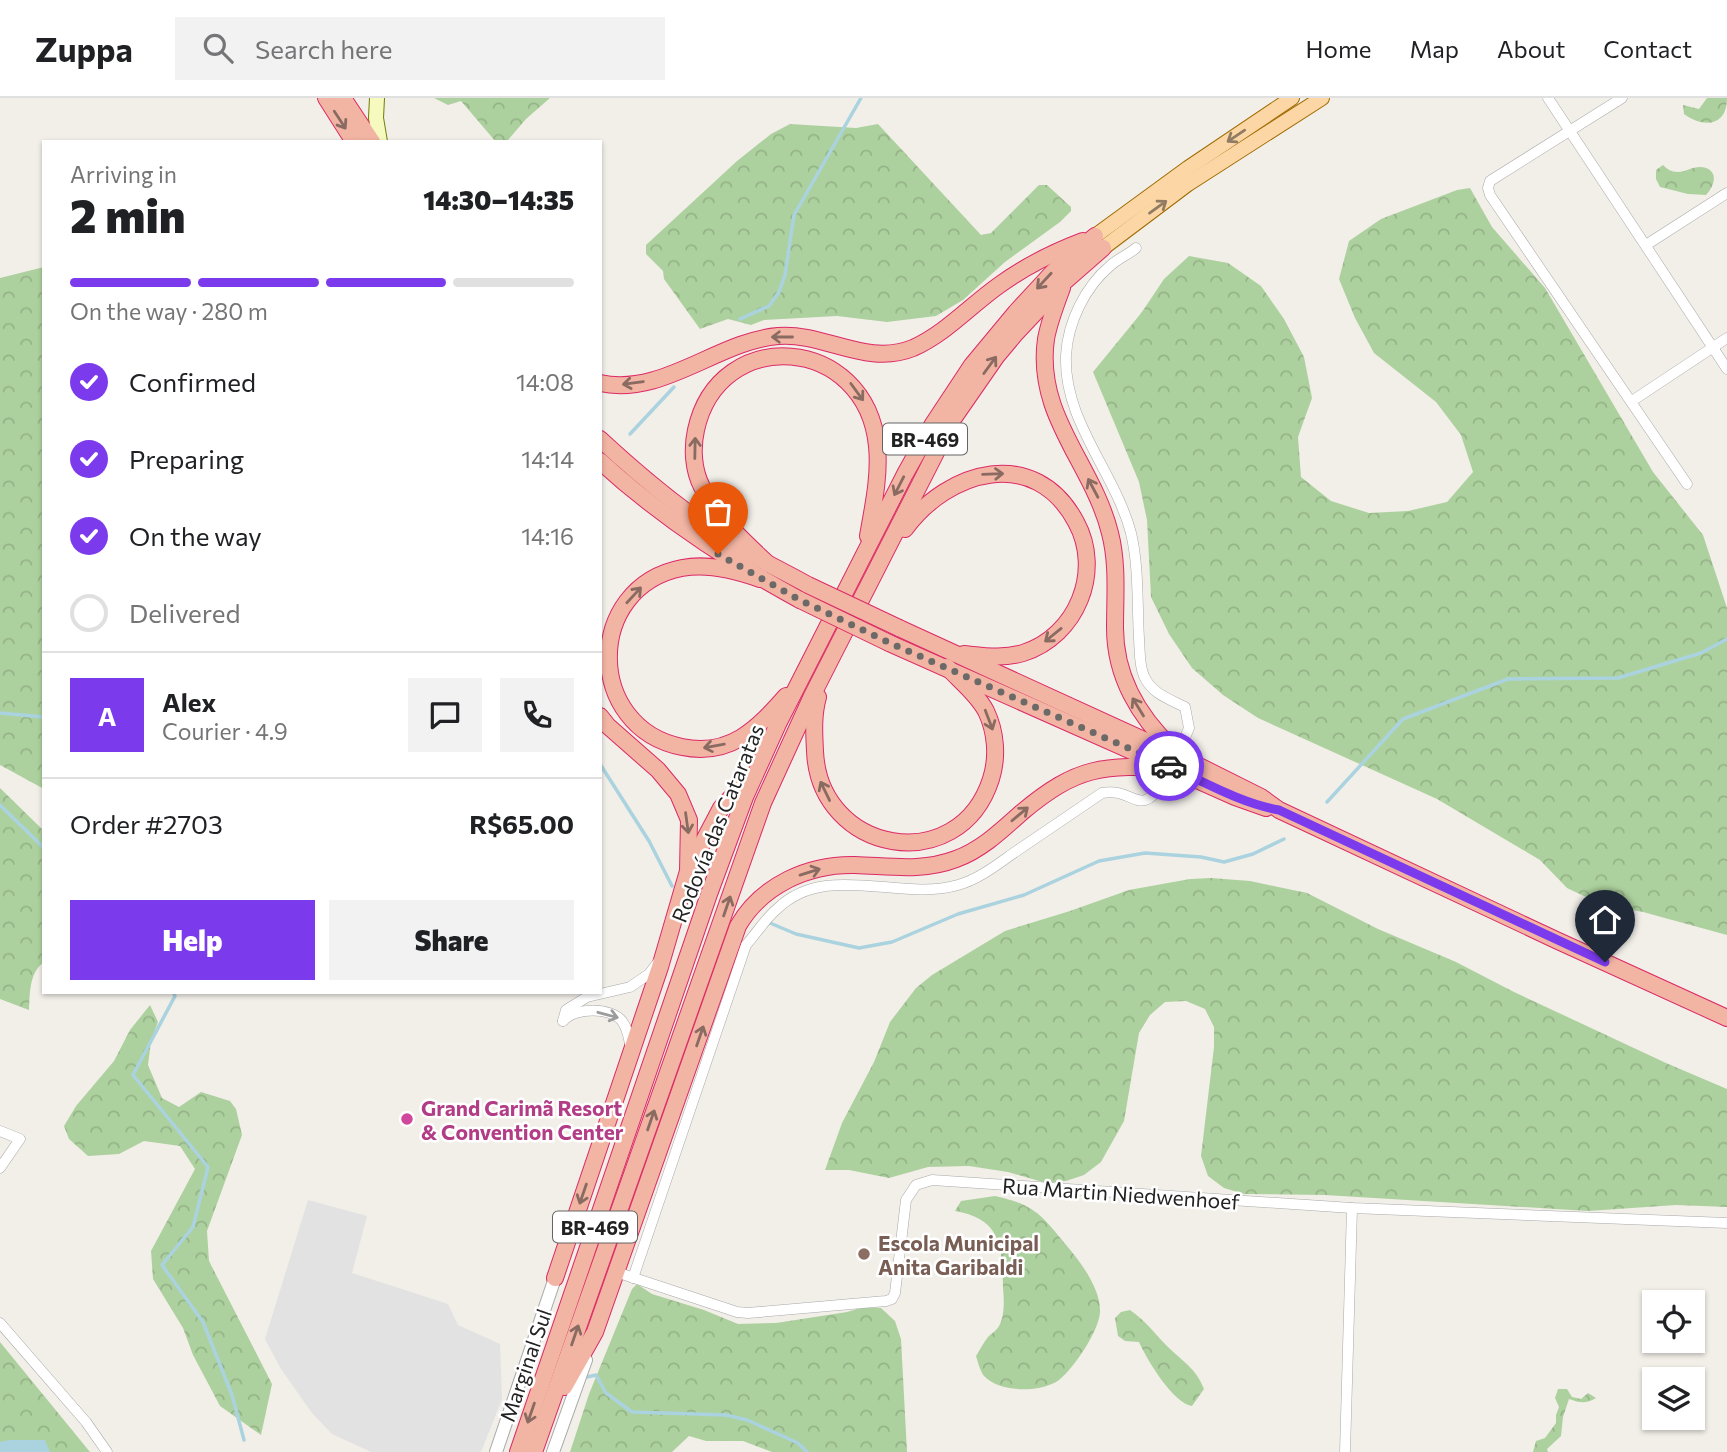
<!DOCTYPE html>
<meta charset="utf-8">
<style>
:root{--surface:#fff;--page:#f2f2f2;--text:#202124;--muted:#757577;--line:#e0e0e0;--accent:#7c3aed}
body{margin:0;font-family:Commissioner,sans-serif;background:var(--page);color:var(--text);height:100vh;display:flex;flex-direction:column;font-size:26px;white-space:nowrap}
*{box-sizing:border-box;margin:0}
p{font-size:23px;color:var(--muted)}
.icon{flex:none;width:38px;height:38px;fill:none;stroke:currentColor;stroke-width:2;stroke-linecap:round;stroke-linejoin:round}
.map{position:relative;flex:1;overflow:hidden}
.sheet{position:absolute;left:42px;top:42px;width:560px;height:854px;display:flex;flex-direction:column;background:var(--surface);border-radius:0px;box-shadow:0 2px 5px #0004}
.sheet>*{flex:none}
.fabs{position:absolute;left:1642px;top:1192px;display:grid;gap:14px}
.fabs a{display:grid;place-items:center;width:63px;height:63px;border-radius:0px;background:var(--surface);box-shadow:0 2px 5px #0004;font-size:35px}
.pin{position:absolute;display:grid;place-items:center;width:60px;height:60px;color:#fff;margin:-72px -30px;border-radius:50% 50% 50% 0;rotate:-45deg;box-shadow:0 0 7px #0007}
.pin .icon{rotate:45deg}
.courier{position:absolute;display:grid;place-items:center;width:70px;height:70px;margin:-35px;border:5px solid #7c3aed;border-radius:50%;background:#fff;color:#222;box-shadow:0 2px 9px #0007}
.headline em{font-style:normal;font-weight:800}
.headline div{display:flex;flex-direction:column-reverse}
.headline{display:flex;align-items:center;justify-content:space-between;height:119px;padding:0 28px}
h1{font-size:46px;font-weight:800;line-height:52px}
.bar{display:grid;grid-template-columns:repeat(4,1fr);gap:10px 7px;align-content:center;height:84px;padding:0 28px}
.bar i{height:9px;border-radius:5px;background:var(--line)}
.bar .current{background:var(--accent)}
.bar p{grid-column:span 4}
.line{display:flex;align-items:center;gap:18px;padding:0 28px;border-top:2px solid var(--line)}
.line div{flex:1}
.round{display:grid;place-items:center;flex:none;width:74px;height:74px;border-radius:0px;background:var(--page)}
ol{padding:0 28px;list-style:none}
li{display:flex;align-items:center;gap:21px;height:77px}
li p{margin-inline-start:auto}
li .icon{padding:7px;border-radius:50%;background:var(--accent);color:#fff;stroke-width:4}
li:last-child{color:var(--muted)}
li i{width:38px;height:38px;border:4px solid var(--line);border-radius:50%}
.button{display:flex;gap:14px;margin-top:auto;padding:14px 28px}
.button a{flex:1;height:80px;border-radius:0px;background:var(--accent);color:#fff;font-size:28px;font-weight:800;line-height:80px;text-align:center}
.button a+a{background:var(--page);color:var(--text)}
header{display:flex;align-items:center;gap:42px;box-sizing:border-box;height:98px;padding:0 35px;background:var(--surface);border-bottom:2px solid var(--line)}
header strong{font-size:33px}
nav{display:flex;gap:38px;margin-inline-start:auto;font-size:24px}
.search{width:490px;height:63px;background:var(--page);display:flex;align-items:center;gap:18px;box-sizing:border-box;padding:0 24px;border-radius:0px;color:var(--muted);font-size:26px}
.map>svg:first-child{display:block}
.forest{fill:url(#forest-crowns)}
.parking{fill:#e2e2e2}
.water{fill:#aad3df}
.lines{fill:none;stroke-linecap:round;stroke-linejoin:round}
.stream{stroke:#aad3df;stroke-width:3.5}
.minor-casing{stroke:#a9a9a9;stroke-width:11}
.tertiary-casing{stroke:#a9a9a9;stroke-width:14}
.secondary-casing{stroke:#707d05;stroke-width:16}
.primary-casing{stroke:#a06b00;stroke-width:16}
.trunk-casing{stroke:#dc2a67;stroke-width:18}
.minor{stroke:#fff;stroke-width:10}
.tertiary{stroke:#fff;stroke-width:12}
.secondary{stroke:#f7fabf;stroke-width:14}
.primary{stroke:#fcd6a4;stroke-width:14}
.trunk{stroke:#f2b4a3;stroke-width:16}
.trunk-bridge-casing{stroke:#dc2a67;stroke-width:18;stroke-linecap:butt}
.trunk-bridge{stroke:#f2b4a3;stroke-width:16}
.oneway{stroke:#8a6b62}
.oneway2{stroke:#8f7c63}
.oneway3{stroke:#9c9c9c}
.done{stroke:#6b6a68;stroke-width:7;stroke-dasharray:0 12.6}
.route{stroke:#7c3aed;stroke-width:9}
.hotel-dot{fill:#d1479c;stroke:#fff;stroke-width:2.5}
.education-dot{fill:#8d6e63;stroke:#fff;stroke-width:2.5}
.labels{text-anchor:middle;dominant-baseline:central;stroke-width:5;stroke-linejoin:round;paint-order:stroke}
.shield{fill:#fff;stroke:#646464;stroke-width:2}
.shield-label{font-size:19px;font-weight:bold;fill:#222}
.street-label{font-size:21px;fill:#222;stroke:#fff}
.hotel-label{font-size:21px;font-weight:bold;fill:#b23c85;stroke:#fff;text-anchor:start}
.education-label{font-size:21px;font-weight:bold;fill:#785e54;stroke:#fff;text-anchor:start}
</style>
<header>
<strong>Zuppa</strong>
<div class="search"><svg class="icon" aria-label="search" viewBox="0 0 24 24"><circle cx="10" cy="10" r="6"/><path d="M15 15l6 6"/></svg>Search here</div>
<nav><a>Home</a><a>Map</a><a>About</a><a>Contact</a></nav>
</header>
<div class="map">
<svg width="1727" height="1354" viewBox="0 0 1727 1354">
<defs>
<pattern id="forest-crowns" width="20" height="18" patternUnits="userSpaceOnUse" patternTransform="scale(1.75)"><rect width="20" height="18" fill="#add19e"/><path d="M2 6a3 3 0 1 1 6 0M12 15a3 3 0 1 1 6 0" fill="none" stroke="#95b388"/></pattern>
</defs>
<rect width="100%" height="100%" fill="#f2efe9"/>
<!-- forest -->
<g class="forest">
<polygon points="434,0 550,0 526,21 508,42 496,44 461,3 448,7"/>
<path d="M1707 0H1727C1727 29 1703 30 1684 16L1683 7 1699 11Z"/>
<polygon points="790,26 856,30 878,26 981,137 991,135 1039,87 1047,87 1071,109 1071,113 1060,124 1005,164 963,202 936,218 887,224 837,218 764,222 751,227 728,221 700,231 664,181 663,173 646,156 646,147 737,63 771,36"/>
<path d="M1663 67C1667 71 1671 74 1678 74 1685 74 1692 69 1700 69 1719 70 1716 87 1706 97L1688 96 1660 89 1656 81V72Z"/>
<polygon points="1470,90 1492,129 1545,190 1653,374 1703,437 1727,510 1727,837 1643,814 1603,807 1567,790 1540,762 1437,701 1258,620 1223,597 1192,570 1169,536 1151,499 1147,422 1139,384 1093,274 1142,214 1164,181 1189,158 1228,165 1261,188 1284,221 1304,259 1312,300 1298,339 1301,379 1331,403 1369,415 1408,413 1447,404 1473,374 1461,337 1436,304 1374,255 1355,220 1339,181 1349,143 1381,121 1457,92"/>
<polygon points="44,169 44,691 0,667 0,180"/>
<path d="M0 690 44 733V864C29 875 30 895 29 912L0 901Z"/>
<polygon points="1211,780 1250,783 1307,795 1378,831 1456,864 1514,894 1666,965 1727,991 1727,1109 1676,1107 1588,1113 1325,1097 1244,1096 1224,1090 1208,1078 1201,1058 1214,949 1214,929 1205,911 1186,903 1165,904 1150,917 1139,935 1124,1023 1101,1064 1084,1077 1066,1083 1046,1085 1008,1074 969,1068 928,1069 889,1080 849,1072 825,1072 842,1025 874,964 890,924 916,890 932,877 1005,833 1070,813 1129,792 1190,781"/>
<polygon points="150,907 158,924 151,943 148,967 162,1000 179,1009 201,994 230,1003 236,1011 242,1037 207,1133 209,1163 272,1286 261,1337 220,1308 193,1257 183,1230 153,1181 151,1153 195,1071 180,1048 144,1043 119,1056 88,1058 69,1041 64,1028 76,1008 114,963 130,932"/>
<path d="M995 1098C1036 1107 1042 1118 1067 1148 1081 1165 1101 1191 1100 1214 1099 1233 1074 1270 1059 1282 1041 1295 1000 1295 984 1278 980 1273 978 1264 976 1258 980 1252 983 1245 988 1239 991 1236 997 1232 999 1228 1005 1218 1004 1201 1003 1190 1002 1149 1002 1121 955 1113L961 1103Z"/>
<polygon points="637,1186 652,1196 704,1212 738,1226 776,1225 847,1214 864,1209 881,1210 895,1223 901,1241 907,1354 772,1354 743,1343 706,1343 689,1338 672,1354 570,1354 589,1296 632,1191"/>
<path d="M1130 1212C1146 1223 1154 1235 1167 1248 1182 1263 1196 1270 1204 1291L1192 1308C1173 1305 1147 1262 1139 1244L1125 1243 1118 1238 1115 1220 1121 1214Z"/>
<polygon points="0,1244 90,1354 0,1354"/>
<path d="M1558 1291H1567L1572 1299 1581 1301 1588 1295 1596 1300C1586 1306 1580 1305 1569 1301L1563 1319 1561 1338 1547 1351 1548 1354H1533L1536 1343 1545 1340 1556 1325V1317L1559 1309 1555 1300Z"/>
</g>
<!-- parking -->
<polygon class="parking" points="308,1102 367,1118 352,1175 448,1206 458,1227 500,1246 502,1301 481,1354 371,1354 332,1336 312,1315 281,1271 265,1241"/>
<!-- water -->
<polygon class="water" points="9,1342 45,1342 50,1354 0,1354 0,1344"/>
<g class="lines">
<!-- stream -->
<g class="stream">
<polyline points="740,221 769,208 779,194 785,177 794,117 861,0"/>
<polyline points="630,336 674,289"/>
<polyline points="0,615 44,619"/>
<polyline points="600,666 649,743 672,788"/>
<polyline points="1327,704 1403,621 1508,581 1618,580 1701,555 1727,541"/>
<polyline points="0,707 44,750"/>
<polyline points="770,825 796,836 859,850 892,844 958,816 1024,797 1099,763 1145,755 1201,759 1224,764 1253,756 1284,741"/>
<polyline points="173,894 175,898 133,977 208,1069 193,1129 162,1167 203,1224 232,1297 244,1342"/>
<polyline points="587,1279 596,1277 606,1295 632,1314 726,1317 747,1322 798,1345 807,1354"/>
</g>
<!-- minor casing -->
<g class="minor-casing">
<g id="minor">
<polyline points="1548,0 1727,271"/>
<polyline points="1622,0 1490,83 1488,90 1490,97 1687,386"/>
<polyline points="1646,147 1727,95"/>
<path d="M1136 150C1128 157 1117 161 1110 168 1085 189 1068 224 1066 257 1063 323 1115 374 1131 435 1139 469 1137 506 1139 541 1140 553 1139 567 1144 578 1151 595 1169 601 1185 609L1189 630 1184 642"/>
<polyline points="1632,303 1727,240"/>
<polyline points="563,923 566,912 587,899 630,889 649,876 658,864"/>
<path d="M563 923C575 909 611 909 622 923 628 931 629 941 631 951"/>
<polyline points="0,1033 20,1041 0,1070"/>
<polyline points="616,1174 737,1214 748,1215 886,1203 892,1201 895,1195 906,1102 916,1087 932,1082 1352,1110 1727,1125"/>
<path d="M633 1180 746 847C756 836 765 821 777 811 826 763 900 804 958 787 980 781 999 765 1018 752 1046 733 1074 714 1102 695 1136 689 1137 722 1165 684"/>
<polyline points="0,1225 86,1324 107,1354"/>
<polyline points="1345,1354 1352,1110"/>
</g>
</g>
<!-- tertiary casing -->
<g class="tertiary-casing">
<g id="tertiary">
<polyline points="496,1354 555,1180"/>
<polyline points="553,1354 586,1262"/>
</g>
</g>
<!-- secondary casing -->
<g class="secondary-casing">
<polyline id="secondary" points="377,0 376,20 380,44"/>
</g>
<!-- primary casing -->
<g class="primary-casing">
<g id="primary">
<polyline points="1095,138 1188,70 1292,0"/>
<polyline points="1103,150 1188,86 1322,0"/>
</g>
</g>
<!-- trunk casing -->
<g class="trunk-casing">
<g id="trunk">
<polyline points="326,0 354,44"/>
<polyline points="343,0 372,44"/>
<path d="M1062 190C1056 206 1049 224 1046 241 1035 318 1093 366 1110 435 1118 466 1115 498 1115 530 1115 578 1139 619 1173 651"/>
<path d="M600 285C662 299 718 243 778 238 824 234 866 269 913 250 945 236 970 208 998 188 1024 169 1054 154 1083 143"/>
<path d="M600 341C640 378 682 413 727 442 753 459 781 472 808 487"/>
<path d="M600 363C661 419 728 463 800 502"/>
<path d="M905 431C948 372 1035 347 1076 424 1103 473 1077 538 1023 555 1004 561 984 558 964 556"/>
<path d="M768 466C744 443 716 419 702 389 693 372 692 350 696 332 719 226 866 237 877 348 880 378 873 409 868 438"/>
<path d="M760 481C735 472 708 465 682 470 584 489 585 630 682 649 730 659 757 631 786 598"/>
<polyline points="899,530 1183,660 1261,699 1279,712 1556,842 1727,920"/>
<polyline points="889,545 1235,699 1266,710"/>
<path d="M818 599C813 617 814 634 815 653 819 756 959 781 991 681 998 659 996 634 986 613 977 596 960 583 947 569"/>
<polyline points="691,767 721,710 748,682"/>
<polyline points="555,1180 660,869 688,773 689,722 678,696 658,672 608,628 600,618"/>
<path d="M564 1289 595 1234 738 828C762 787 808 766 855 767 890 768 922 774 956 761 981 752 1001 733 1021 715 1078 667 1103 667 1174 670"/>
<polyline points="518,1354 709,796 745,699 778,626 905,376 933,326 972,267 1016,214 1053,174 1095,138"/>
<polyline points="534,1354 763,705 811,600 953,321 996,259 1016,235 1063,185 1103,150"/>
</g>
</g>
<!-- minor -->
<use href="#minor" class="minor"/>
<!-- tertiary -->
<use href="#tertiary" class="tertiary"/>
<!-- secondary -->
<use href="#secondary" class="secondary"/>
<!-- primary -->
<use href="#primary" class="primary"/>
<!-- trunk -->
<use href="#trunk" class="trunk"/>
<!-- trunk-bridge casing -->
<g class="trunk-bridge-casing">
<g id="trunk-bridge">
<polyline points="808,487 899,530"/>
<polyline points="800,502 889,545"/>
</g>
</g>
<!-- trunk-bridge -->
<use href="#trunk-bridge" class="trunk-bridge"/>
</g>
<!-- one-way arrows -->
<defs><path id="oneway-shaft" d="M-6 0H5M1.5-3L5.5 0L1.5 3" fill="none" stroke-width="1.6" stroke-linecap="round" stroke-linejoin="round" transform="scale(1.75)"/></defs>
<g class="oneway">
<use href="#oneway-shaft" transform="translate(340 22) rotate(57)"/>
<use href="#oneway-shaft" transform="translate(1044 183) rotate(133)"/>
<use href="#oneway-shaft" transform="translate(782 239) rotate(180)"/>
<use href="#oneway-shaft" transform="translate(990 267) rotate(-54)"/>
<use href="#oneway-shaft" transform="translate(633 285) rotate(172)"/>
<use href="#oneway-shaft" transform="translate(857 294) rotate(54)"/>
<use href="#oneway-shaft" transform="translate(695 350) rotate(-89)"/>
<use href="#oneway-shaft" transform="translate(993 376) rotate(-2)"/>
<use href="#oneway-shaft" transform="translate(899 388) rotate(117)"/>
<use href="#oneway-shaft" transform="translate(1093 390) rotate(-118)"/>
<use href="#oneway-shaft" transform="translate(634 497) rotate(-47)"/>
<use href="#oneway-shaft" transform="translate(1053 537) rotate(141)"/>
<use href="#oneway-shaft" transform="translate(1138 609) rotate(-122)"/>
<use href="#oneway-shaft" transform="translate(989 622) rotate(69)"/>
<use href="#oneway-shaft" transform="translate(714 648) rotate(170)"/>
<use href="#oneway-shaft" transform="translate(825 693) rotate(-116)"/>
<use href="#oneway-shaft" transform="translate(1020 716) rotate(-40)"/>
<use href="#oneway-shaft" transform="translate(687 725) rotate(82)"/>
<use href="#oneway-shaft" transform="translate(810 774) rotate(-17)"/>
<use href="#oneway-shaft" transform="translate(727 808) rotate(-71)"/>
<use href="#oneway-shaft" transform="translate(700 938) rotate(-71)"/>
<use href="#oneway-shaft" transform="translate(651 1022) rotate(-71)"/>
<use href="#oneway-shaft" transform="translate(583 1096) rotate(109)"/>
<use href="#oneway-shaft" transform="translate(575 1237) rotate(-71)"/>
<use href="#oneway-shaft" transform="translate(531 1315) rotate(109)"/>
</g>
<g class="oneway2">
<use href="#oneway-shaft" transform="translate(1236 38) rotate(146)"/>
<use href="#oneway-shaft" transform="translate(1158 109) rotate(-36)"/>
</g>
<use class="oneway3" href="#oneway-shaft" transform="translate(608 917) rotate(15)"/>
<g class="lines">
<!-- done -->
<polyline class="done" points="718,456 800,502 890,545 1169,668"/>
<!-- route -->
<path class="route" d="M1169 668C1205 684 1240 705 1279 712L1605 864"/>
</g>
<!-- markers -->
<circle class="hotel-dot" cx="407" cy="1021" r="7"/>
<circle class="education-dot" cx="864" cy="1156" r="7"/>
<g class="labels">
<!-- shield labels -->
<g class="shield">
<rect x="883" y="325.5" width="84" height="31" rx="5"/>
<rect x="553" y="1113.5" width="84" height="31" rx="5"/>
</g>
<g class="shield-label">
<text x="925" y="341">BR-469</text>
<text x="595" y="1129">BR-469</text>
</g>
<!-- street labels -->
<g class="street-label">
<text transform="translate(717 725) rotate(-68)">Rodovía das Cataratas</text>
<text transform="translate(1121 1095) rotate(4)">Rua Martin Niedwenhoef</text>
<text transform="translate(525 1267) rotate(-71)">Marginal Sul</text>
</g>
<!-- hotel labels -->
<g class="hotel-label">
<text x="421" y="1009">Grand Carimã Resort<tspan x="421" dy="24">&amp; Convention Center</tspan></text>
</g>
<!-- education labels -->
<g class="education-label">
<text x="878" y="1144">Escola Municipal<tspan x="878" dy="24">Anita Garibaldi</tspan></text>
</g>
</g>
</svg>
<div class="fabs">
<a><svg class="icon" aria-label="locate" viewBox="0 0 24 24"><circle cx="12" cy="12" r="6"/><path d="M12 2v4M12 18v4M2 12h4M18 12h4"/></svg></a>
<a><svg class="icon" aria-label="layers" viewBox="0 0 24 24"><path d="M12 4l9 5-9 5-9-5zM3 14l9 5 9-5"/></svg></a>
</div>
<div class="pin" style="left:718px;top:456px;background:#ea580c"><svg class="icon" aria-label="bag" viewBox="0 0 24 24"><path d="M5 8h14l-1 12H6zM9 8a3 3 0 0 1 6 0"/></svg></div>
<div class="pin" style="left:1605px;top:864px;background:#1f2937"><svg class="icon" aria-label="home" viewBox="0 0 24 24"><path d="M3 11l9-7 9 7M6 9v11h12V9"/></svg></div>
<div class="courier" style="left:1169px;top:668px"><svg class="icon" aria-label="car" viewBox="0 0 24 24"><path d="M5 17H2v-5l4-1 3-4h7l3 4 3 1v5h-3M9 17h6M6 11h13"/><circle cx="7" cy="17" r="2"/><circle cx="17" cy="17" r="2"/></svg></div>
<section class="sheet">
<div class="headline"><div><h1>2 min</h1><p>Arriving in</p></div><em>14:30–14:35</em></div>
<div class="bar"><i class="current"></i><i class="current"></i><i class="current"></i><i></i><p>On the way · 280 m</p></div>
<ol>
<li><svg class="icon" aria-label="check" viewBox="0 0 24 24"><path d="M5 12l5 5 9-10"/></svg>Confirmed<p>14:08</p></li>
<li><svg class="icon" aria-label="check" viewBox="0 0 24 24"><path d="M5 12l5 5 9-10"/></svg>Preparing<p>14:14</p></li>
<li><svg class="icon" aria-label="check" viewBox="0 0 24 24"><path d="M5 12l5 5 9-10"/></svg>On the way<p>14:16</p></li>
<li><i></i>Delivered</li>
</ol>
<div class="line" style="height:126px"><b class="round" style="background:var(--accent);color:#fff">A</b><div><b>Alex</b><p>Courier · 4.9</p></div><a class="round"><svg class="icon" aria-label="chat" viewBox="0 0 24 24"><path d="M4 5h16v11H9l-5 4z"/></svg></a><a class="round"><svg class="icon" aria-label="phone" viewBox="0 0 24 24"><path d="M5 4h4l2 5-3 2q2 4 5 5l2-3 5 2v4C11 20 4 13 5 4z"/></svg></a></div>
<div class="line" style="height:91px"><div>Order #2703</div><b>R$65.00</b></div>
<div class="button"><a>Help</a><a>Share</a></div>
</section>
</div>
